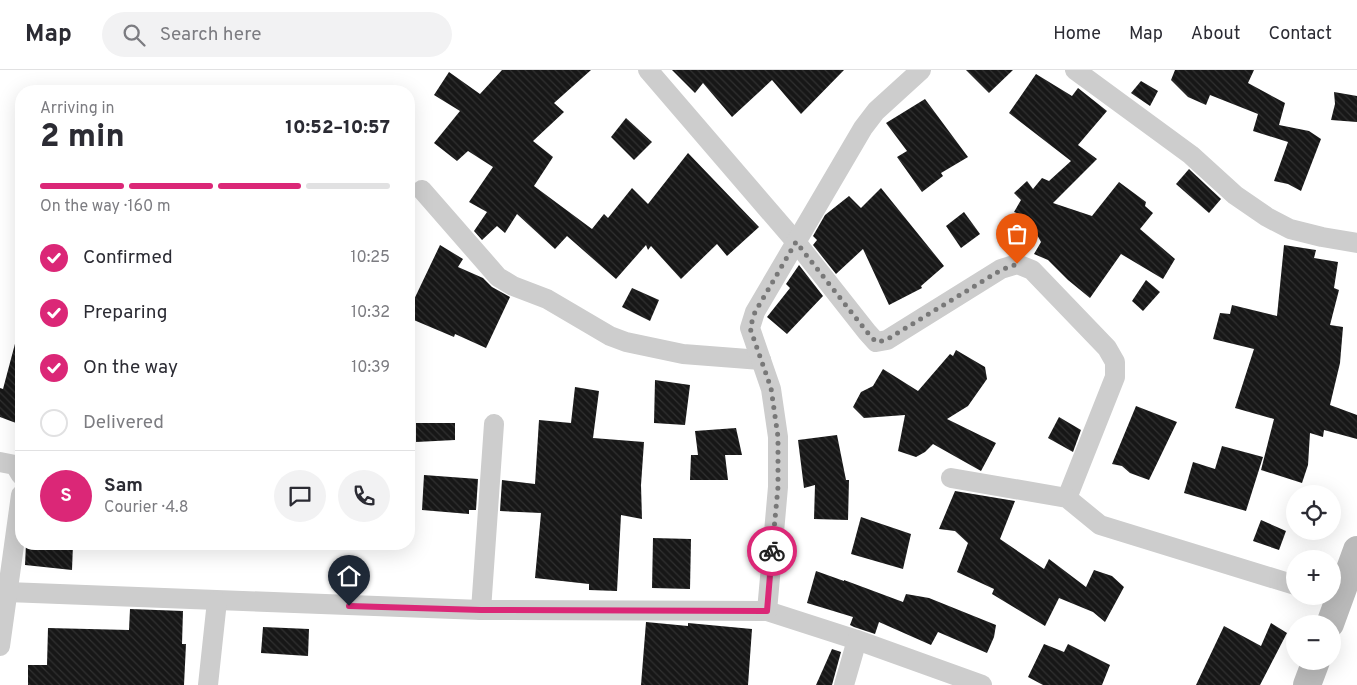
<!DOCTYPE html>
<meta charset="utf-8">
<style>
:root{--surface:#fff;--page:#f2f2f3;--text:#2b2b33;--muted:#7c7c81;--line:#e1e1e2;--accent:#db2777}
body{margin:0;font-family:Overpass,sans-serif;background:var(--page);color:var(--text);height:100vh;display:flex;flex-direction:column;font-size:19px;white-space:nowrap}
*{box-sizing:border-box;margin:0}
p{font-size:16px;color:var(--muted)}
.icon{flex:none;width:28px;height:28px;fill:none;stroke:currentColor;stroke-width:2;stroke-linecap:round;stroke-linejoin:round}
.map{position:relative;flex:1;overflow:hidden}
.sheet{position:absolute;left:15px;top:15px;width:400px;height:465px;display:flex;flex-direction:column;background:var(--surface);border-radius:20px;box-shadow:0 5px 20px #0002}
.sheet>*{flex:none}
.controls{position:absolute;left:1286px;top:415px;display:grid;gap:10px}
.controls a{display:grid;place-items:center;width:55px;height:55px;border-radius:50%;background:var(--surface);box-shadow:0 5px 20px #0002;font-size:25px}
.pin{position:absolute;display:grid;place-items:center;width:42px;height:42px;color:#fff;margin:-51px -21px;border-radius:50% 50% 50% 0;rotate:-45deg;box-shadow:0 0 5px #0007}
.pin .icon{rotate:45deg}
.courier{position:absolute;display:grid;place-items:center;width:50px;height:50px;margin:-25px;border:4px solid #db2777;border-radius:50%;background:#fff;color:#222;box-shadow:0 1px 6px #0007}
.overview em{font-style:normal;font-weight:800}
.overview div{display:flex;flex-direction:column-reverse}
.overview{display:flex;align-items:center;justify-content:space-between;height:85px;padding:0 25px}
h1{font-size:32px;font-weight:800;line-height:38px}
.bar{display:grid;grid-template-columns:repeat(4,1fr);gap:8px 5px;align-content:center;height:60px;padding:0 25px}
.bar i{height:6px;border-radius:4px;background:var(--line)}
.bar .on{background:var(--accent)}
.bar p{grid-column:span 4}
.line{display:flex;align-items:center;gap:12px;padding:0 25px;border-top:1px solid var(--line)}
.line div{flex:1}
.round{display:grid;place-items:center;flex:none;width:52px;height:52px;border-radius:26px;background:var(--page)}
ol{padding:0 25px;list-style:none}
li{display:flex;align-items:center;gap:15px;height:55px}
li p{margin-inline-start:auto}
li .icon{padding:5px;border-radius:50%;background:var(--accent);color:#fff;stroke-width:4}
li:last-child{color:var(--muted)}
li i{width:28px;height:28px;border:2px solid var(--line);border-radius:50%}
header{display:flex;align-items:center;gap:30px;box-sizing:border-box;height:70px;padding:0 25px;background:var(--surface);border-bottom:1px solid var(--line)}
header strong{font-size:24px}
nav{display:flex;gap:28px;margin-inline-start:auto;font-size:18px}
.search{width:350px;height:45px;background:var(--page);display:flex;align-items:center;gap:12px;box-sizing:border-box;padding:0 18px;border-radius:28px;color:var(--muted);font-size:19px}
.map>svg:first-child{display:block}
.building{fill:url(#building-back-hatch)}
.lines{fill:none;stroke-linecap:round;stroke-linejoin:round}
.street{stroke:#cdcdcd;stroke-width:20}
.secondary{stroke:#bababa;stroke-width:28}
.done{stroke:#787878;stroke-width:5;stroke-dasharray:0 9}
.route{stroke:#db2777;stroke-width:6}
</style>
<header>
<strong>Map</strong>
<div class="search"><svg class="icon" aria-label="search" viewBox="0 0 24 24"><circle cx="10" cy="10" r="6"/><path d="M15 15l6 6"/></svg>Search here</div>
<nav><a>Home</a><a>Map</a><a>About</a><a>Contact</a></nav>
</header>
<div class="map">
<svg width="1357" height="615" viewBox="0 0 1357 615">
<defs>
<pattern id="building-back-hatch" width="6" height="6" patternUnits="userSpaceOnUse" patternTransform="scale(1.25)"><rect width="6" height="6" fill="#171717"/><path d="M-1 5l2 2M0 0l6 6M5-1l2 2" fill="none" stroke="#303030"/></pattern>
</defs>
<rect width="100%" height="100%" fill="#fff"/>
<!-- building -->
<g class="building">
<polygon points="502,0 591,0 554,33 564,42 533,71 553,87 534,116 592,159 604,144 608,148 632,118 648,134 688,83 759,157 727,186 717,174 681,209 651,176 648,180 646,175 616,209 567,166 555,179 517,144 505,163 497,156 482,170 474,161 487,142 469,132 493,97 468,81 457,91 434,73 460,41 434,25 449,2 480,24"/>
<polygon points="672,0 844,0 801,44 772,10 732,47 703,13 695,23"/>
<polygon points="966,0 1013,0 989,23"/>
<polygon points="1175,0 1254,0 1248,13 1285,33 1279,55 1309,61 1321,69 1301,121 1288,114 1274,111 1288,72 1253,61 1258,44 1210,25 1206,35 1188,27 1171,10"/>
<polygon points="1036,4 1072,26 1078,18 1107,41 1078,75 1097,89 1053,133 1092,146 1119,112 1146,132 1145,136 1153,143 1140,159 1175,189 1163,209 1121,184 1090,228 1068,210 1048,190 1034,184 1041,172 1027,147 1014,142 1021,130 1014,123 1027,111 1033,119 1042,108 1049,111 1071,91 1009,43"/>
<polygon points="1141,11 1158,21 1150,36 1131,23"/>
<polygon points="1334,22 1357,26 1357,52 1331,50 1335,34"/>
<polygon points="925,29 968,87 941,103 943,106 922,122 897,87 907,81 886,53"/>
<polygon points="626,48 652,72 634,90 611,67"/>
<polygon points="1189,99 1221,129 1209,143 1176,114"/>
<polygon points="881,118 944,196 921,216 922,218 889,235 863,179 836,204 813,175 817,170 813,166 825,145 849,126 861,138"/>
<polygon points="964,142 980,164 961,178 946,156"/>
<polygon points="440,175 463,189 458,197 483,208 492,217 510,227 486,278 455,264 454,267 409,248 409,240"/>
<polygon points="1284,175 1316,180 1314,188 1338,192 1334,218 1339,220 1330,255 1343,257 1340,293 1330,335 1357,345 1357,369 1324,360 1323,367 1310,363 1308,395 1302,413 1261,400 1274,349 1235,338 1254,279 1213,269 1220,243 1230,244 1232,235 1277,246"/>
<polygon points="799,195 823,226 787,264 767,247 790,218 786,214"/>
<polygon points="1146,210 1160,222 1143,241 1132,231"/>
<polygon points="632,218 659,230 650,251 622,237"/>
<polygon points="16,270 21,271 21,340 16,353 0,347 0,318 3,319"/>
<polygon points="956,280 985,297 987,309 968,336 947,349 996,373 981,401 933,374 925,382 916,387 898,381 905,345 864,348 853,337 861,322 873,316 883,299 918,321 950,284 953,286"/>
<polygon points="655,310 690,315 685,355 654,353"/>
<polygon points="575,317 599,321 593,368 644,372 641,415 642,449 621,445 617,521 589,520 589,514 535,508 541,443 500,441 502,410 535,414 539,350 571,353"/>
<polygon points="1136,336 1177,352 1149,410 1130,403 1122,396 1112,394"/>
<polygon points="1059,347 1081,360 1073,382 1048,368"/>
<polygon points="416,353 455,353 455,370 416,372"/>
<polygon points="736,358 742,385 725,385 728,410 690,410 691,385 698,385 695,361"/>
<polygon points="837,365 846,410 849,410 848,450 814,449 815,415 804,418 798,370"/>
<polygon points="1222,376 1263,387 1246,441 1184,423 1193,392 1215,399"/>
<polygon points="424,405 478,409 476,440 469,440 469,444 422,440"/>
<polygon points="955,421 1015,431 1000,469 1044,499 1049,489 1086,517 1094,500 1112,506 1124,517 1105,552 1093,542 1059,528 1045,556 992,524 994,519 957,502 968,473 955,461 939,459"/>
<polygon points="861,447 911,464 903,499 851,484"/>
<polygon points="1261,450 1286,461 1279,480 1253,471"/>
<polygon points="653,468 691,469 690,519 652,518"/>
<polygon points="26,474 73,474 72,500 25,495"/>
<polygon points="816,501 844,511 844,510 903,532 906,524 929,528 996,555 994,567 987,583 938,562 931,575 879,552 875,564 854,557 850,555 853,547 807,533"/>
<polygon points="130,539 183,541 182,574 186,574 184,615 28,615 28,595 47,595 48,558 129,560"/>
<polygon points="646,552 688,556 688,553 752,559 748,615 641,615"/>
<polygon points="1271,553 1287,563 1260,615 1196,615 1224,556 1261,576"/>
<polygon points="263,557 309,559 308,586 261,583"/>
<polygon points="1044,574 1064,582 1068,574 1110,595 1102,615 1043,615 1028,607"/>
<polygon points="832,579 841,582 832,615 816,615"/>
</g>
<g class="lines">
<!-- street -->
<g class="street">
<polyline points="648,0 796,172 867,262 876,272 887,270 1001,199 1017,194 1032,200 1107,278 1115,292 1115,307 1067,428"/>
<polyline points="1075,0 1191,85 1235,125 1267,147 1290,159 1322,167 1357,173"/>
<polyline points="422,120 498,207 513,216 547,229 610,266 626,272 683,284 761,290"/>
<polyline points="0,392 15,395 21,405"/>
<polyline points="951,408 1067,428 1100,455 1295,515"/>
<polyline points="7,522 481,540 767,541 857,570 982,615"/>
<polyline points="481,540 494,354"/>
<polyline points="767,541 778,417 778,367 771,319 750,258 755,242 863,58 876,41 921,0"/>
<polyline points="0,576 21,425"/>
<polyline points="208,615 217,531"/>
<polyline points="844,615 857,570"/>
</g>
<!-- secondary -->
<g class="secondary">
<polyline points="1330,554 1357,480"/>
<polyline points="1307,615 1316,591"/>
</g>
</g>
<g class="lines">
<!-- done -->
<polyline class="done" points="772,481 778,417 778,367 771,318 750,258 755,242 796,172 867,262 876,272 886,270 1001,200 1017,194"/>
<!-- route -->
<polyline class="route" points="349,536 481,540 767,541 772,481"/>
</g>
</svg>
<div class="controls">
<a><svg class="icon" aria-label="locate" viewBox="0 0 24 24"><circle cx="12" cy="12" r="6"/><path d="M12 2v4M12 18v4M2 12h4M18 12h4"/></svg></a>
<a>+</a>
<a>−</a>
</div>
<div class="pin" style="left:1017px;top:194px;background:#ea580c"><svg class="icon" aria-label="bag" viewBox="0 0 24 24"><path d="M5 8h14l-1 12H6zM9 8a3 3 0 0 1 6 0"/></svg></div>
<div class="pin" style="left:349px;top:536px;background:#1f2937"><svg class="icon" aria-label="home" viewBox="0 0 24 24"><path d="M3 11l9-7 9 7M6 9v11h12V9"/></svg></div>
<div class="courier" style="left:772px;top:481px"><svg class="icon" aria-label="bike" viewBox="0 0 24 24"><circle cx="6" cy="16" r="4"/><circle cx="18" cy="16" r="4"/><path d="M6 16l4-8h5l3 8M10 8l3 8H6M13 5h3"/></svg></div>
<section class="sheet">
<div class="overview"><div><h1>2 min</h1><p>Arriving in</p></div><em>10:52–10:57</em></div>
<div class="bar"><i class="on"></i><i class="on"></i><i class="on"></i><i></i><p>On the way · 160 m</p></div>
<ol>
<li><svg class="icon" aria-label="check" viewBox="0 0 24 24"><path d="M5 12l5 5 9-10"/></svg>Confirmed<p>10:25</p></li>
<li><svg class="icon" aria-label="check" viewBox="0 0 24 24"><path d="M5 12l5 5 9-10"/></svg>Preparing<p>10:32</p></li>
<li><svg class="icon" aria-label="check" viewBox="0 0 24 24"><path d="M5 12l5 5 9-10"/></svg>On the way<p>10:39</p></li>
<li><i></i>Delivered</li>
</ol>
<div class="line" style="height:90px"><b class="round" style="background:var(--accent);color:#fff">S</b><div><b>Sam</b><p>Courier · 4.8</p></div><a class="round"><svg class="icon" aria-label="chat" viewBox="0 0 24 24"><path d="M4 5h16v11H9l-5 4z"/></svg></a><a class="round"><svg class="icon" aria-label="phone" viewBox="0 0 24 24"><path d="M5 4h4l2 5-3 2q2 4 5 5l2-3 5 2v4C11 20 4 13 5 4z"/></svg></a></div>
</section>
</div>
